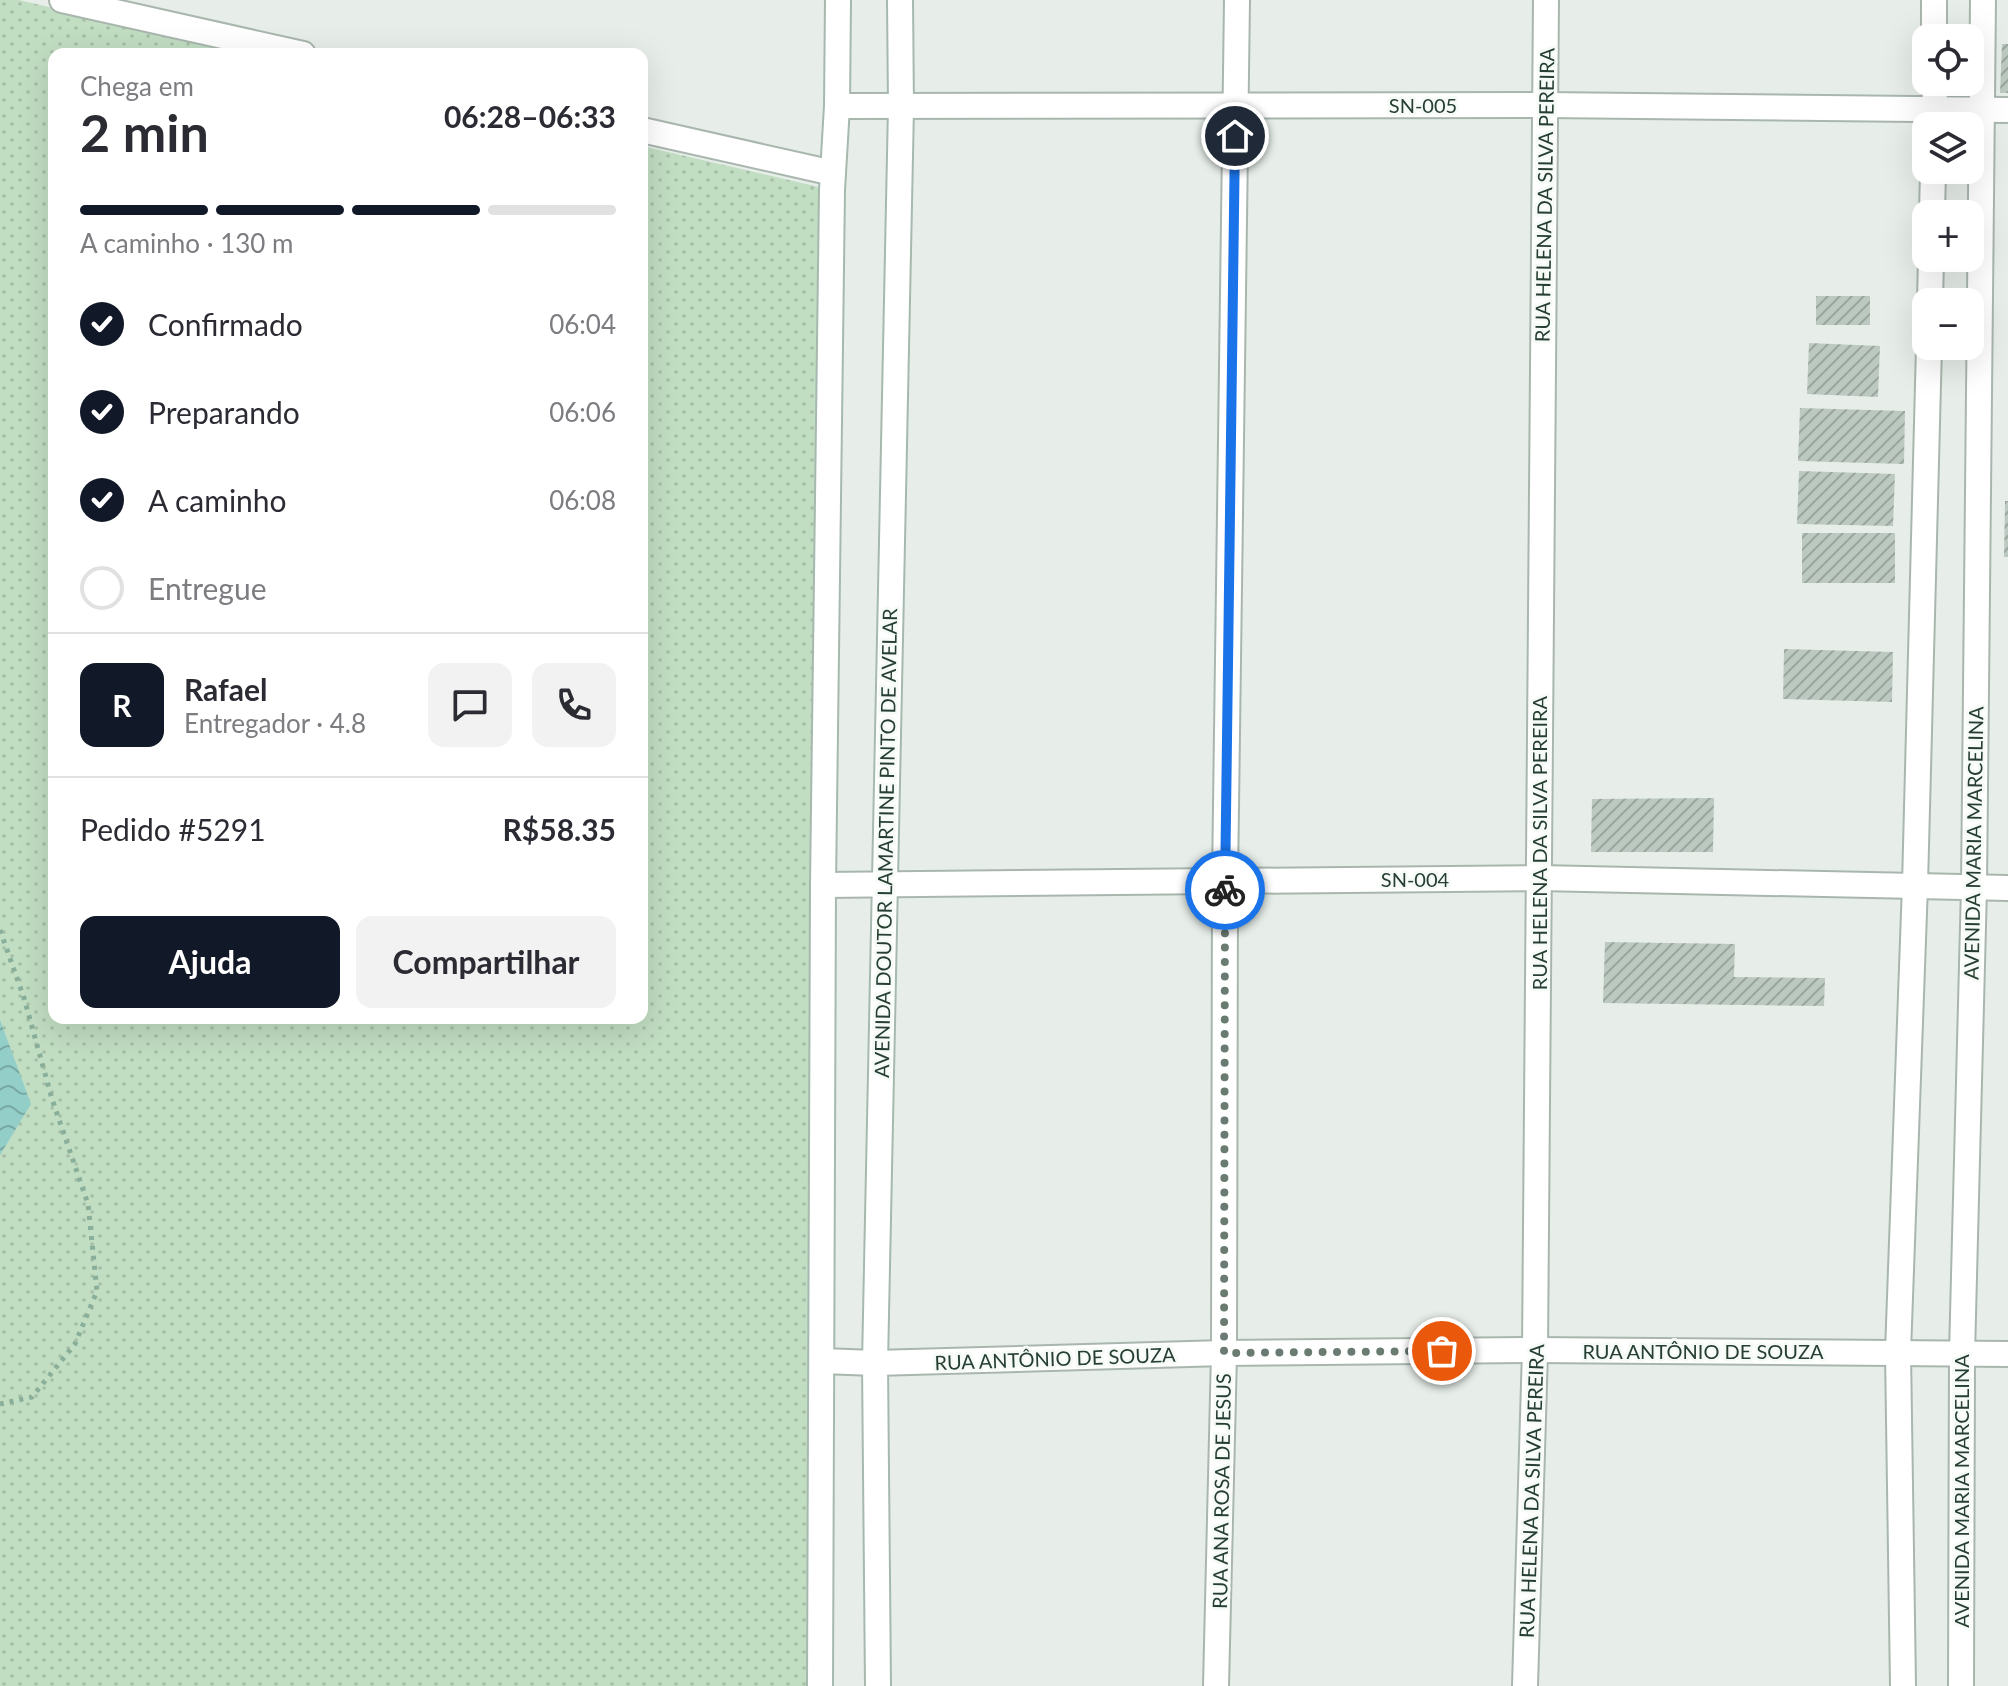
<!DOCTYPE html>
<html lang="pt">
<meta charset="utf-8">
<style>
:root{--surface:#fff;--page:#f2f2f3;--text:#2b2b33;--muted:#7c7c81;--line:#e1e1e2;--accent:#111827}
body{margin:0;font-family:Lato,sans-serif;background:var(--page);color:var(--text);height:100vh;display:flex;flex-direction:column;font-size:30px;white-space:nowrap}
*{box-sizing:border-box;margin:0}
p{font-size:26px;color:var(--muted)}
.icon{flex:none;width:44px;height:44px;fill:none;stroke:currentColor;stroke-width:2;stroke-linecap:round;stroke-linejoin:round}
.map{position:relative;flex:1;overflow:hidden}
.side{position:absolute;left:48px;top:48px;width:600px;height:976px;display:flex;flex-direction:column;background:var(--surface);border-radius:16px;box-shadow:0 8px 32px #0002}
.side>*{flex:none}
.buttons{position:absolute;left:1912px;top:24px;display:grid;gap:16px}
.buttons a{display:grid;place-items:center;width:72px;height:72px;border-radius:16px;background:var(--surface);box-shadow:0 8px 32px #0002;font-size:40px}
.pin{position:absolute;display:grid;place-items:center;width:68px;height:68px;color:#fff;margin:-34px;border:4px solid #fff;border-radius:50%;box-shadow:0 2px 8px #0007}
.courier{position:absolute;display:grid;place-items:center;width:80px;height:80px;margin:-40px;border:6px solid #1a73e8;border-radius:50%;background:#fff;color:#222;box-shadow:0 2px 10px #0007}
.headline em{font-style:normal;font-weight:700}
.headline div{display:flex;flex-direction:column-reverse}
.headline{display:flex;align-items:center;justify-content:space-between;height:136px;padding:0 32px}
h1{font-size:52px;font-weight:700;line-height:60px}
.bar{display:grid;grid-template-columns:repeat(4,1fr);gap:12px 8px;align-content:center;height:96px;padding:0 32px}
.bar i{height:10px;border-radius:6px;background:var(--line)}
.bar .selected{background:var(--accent)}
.bar p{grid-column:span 4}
.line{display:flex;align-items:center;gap:20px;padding:0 32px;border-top:2px solid var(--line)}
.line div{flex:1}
.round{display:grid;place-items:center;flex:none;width:84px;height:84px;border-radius:16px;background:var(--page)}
ol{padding:0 32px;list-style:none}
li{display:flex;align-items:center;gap:24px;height:88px}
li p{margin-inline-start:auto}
li .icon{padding:8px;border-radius:50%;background:var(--accent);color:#fff;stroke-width:4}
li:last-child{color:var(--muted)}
li i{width:44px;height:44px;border:4px solid var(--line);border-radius:50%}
.cta{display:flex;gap:16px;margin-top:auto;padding:16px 32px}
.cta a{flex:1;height:92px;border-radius:16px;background:var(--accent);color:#fff;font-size:32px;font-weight:700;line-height:92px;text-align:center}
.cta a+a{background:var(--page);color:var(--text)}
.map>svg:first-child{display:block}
.park{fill:url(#park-dots)}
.water{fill:url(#water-waves)}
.building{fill:url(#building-hatch)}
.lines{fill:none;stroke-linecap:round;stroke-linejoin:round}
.street-casing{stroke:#a9b6ae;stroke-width:28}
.secondary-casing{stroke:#a6b9ae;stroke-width:28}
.path{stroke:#89af9a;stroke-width:5;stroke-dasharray:4 6;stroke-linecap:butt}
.street{stroke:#fff;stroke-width:24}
.secondary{stroke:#fff;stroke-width:24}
.done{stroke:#6a7c72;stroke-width:8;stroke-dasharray:0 14.4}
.route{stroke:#1a73e8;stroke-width:10}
.labels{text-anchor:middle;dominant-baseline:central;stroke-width:6;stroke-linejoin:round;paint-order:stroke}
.street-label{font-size:20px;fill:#263f32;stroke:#f7fbf8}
</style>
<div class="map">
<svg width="2008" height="1686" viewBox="0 0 2008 1686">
<defs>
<pattern id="park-dots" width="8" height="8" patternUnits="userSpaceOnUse" patternTransform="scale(2)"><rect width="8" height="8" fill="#c1ddc2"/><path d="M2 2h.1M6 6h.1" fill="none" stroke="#a6bfa7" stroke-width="1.8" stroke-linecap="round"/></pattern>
<pattern id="water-waves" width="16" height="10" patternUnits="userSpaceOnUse" patternTransform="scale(2)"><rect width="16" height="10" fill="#93cec9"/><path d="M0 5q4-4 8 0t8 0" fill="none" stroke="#78a9a4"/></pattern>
<pattern id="building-hatch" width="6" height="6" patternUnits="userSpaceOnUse" patternTransform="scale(2)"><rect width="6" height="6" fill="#bcc9c1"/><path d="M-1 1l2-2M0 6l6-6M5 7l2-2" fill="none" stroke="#99a59d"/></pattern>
</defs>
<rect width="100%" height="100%" fill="#e7eee9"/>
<!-- park -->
<polygon class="park" points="0,0 19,0 250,54 54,54 54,1018 642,1018 642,146 832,190 820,1686 0,1686"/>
<!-- water -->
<polygon class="water" points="0,1020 31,1104 0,1155"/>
<!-- building -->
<g class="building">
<polygon points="2002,44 2008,44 2008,93 2000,93"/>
<rect x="1816" y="296" width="54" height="29"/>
<polygon points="1809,343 1880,346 1878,397 1807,394"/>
<polygon points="1800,408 1905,411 1904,464 1798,461"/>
<polygon points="1799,471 1895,474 1893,526 1797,524"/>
<polygon points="2005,501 2008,501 2008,557 2004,557"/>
<rect x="1802" y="533" width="93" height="50"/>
<polygon points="1784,649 1893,652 1892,702 1783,699"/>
<polygon points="1714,798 1713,852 1591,852 1592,799"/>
<polygon points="1605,942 1735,944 1734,977 1825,978 1824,1006 1603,1003"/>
</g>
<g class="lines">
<!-- street casing -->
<g class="street-casing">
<g id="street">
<polyline points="62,0 303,54"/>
<polyline points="1934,0 1934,38"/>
<polyline points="837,106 1545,105 2008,110"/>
<polyline points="1934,126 1935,82"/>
<polyline points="642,130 833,173"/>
<polyline points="1932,214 1933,170"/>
<polyline points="1930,302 1931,258"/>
<polyline points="823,885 1539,878 2008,888"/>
<polyline points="822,1361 875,1363 1224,1353 1535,1350 2008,1354"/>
<polyline points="1216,1686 1224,1353 1225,880 1237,0"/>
<polyline points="1525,1686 1535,1350 1546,0"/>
<polyline points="1903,1686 1898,1352 1915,885 1929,346"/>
<polyline points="1961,1686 1962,1354 1974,887 1983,0"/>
</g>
</g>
<!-- secondary casing -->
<g class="secondary-casing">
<g id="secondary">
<polyline points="820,1686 823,885 832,190 837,106 838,0"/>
<polyline points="878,1686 875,1363 901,107 900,0"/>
</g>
</g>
<!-- path -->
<polyline class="path" points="0,930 24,998 52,1099 88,1204 97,1291 75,1344 32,1397 0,1404"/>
<!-- street -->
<use href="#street" class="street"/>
<!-- secondary -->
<use href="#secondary" class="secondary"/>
</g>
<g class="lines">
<!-- done -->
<polyline class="done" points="1225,890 1224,1353 1442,1351"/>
<!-- route -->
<polyline class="route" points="1225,890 1235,136"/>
</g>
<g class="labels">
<!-- street labels -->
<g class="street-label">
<text x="1423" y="105">SN-005</text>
<text transform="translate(1544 195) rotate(-89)">RUA HELENA DA SILVA PEREIRA</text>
<text transform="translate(885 843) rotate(-89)">AVENIDA DOUTOR LAMARTINE PINTO DE AVELAR</text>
<text transform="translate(1539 843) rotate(-90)">RUA HELENA DA SILVA PEREIRA</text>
<text transform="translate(1973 843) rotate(-89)">AVENIDA MARIA MARCELINA</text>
<text x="1415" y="879">SN-004</text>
<text x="1703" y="1351">RUA ANTÔNIO DE SOUZA</text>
<text transform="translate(1055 1358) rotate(-2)">RUA ANTÔNIO DE SOUZA</text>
<text transform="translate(1221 1491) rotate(-89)">RUA ANA ROSA DE JESUS</text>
<text transform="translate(1531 1491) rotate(-88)">RUA HELENA DA SILVA PEREIRA</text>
<text transform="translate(1961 1491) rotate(-90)">AVENIDA MARIA MARCELINA</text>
</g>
</g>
</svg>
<div class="buttons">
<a><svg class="icon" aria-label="locate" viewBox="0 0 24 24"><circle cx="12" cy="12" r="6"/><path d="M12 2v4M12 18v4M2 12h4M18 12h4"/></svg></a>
<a><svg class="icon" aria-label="layers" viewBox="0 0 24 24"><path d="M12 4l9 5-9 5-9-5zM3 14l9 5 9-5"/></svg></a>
<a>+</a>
<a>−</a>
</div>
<div class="pin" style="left:1442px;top:1351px;background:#ea580c"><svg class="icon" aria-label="bag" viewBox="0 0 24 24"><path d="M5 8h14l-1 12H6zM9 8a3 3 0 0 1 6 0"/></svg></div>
<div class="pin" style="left:1235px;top:136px;background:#1f2937"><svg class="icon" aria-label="home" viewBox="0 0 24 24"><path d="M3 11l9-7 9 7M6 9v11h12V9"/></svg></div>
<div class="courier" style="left:1225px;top:890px"><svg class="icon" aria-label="bike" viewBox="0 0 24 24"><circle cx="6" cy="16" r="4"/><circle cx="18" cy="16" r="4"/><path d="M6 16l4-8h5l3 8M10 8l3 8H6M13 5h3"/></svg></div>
<section class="side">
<div class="headline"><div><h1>2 min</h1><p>Chega em</p></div><em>06:28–06:33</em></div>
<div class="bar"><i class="selected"></i><i class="selected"></i><i class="selected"></i><i></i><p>A caminho · 130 m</p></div>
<ol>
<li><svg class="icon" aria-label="check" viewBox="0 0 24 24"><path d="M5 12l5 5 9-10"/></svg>Confirmado<p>06:04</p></li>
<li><svg class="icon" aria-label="check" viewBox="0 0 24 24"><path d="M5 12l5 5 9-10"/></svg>Preparando<p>06:06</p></li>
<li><svg class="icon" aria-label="check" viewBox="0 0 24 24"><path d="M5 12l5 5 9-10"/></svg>A caminho<p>06:08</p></li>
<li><i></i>Entregue</li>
</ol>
<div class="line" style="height:144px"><b class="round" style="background:var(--accent);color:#fff">R</b><div><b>Rafael</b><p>Entregador · 4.8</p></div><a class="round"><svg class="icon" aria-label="chat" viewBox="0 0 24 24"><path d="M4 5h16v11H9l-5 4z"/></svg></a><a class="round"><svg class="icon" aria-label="phone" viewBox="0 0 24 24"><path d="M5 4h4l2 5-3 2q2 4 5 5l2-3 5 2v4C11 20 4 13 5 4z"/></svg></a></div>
<div class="line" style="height:104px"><div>Pedido #5291</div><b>R$58.35</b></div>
<div class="cta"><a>Ajuda</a><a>Compartilhar</a></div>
</section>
</div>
